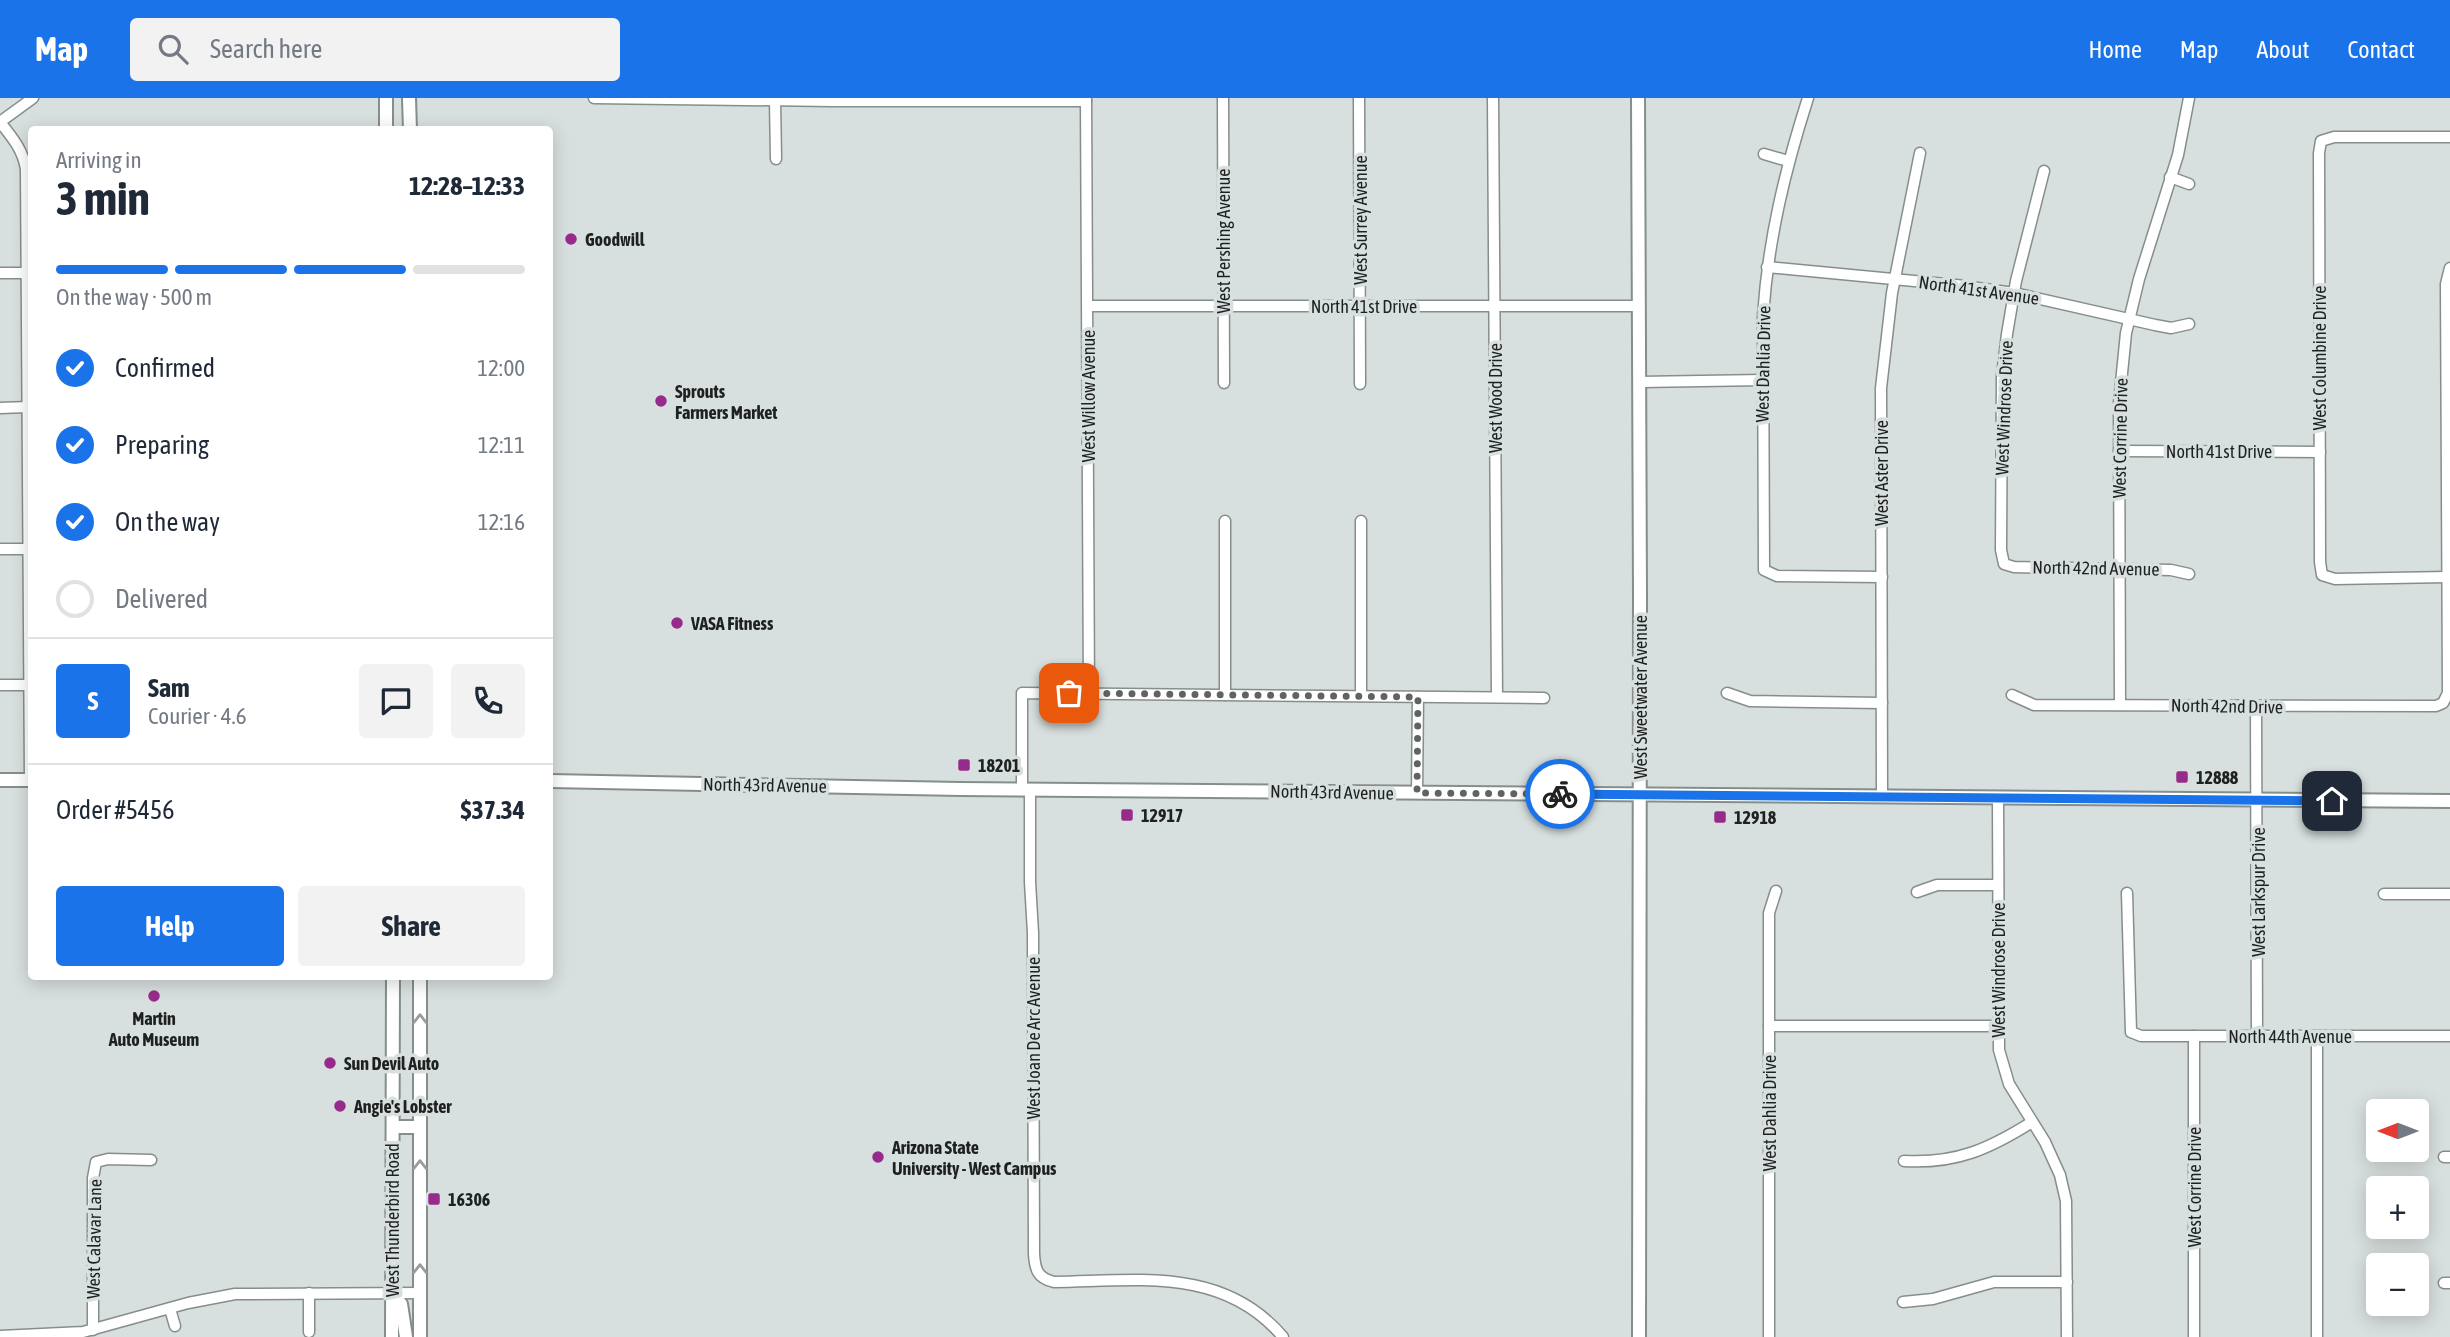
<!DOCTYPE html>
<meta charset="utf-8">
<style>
:root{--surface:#fff;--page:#f2f2f3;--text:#1f2937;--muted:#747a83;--line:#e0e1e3;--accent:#1a73e8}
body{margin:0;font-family:"Asap Condensed",sans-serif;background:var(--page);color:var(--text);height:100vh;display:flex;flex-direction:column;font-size:26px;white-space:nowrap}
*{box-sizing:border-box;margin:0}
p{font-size:23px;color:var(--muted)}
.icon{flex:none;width:38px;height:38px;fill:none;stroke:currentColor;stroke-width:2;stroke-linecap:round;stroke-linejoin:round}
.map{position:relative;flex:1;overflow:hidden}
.drawer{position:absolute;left:28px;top:28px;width:525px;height:854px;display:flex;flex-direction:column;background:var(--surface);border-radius:7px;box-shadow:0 4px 18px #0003}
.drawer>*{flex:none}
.needle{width:46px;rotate:270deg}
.tools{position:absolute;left:2366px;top:1001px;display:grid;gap:14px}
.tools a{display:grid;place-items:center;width:63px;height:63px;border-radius:7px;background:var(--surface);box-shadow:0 4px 18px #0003;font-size:35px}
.pin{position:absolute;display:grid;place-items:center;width:60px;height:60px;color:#fff;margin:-30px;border-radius:14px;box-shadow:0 4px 10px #0006}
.courier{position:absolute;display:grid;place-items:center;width:70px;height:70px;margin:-35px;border:5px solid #1a73e8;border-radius:50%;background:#fff;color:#222;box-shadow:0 2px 9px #0007}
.overview em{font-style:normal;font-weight:700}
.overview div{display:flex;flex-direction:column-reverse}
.overview{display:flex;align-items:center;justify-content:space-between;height:119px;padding:0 28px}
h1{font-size:46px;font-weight:700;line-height:52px}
.bar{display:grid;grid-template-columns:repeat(4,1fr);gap:10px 7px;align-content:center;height:84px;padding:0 28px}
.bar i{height:9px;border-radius:5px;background:var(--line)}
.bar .on{background:var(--accent)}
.bar p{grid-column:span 4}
.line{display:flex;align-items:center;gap:18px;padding:0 28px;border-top:2px solid var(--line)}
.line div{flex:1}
.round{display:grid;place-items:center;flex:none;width:74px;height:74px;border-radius:7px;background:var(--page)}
ol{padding:0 28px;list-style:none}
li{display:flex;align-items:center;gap:21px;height:77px}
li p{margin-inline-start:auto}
li .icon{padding:7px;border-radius:50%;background:var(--accent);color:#fff;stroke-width:4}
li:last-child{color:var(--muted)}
li i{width:38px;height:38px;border:4px solid var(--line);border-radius:50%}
.action{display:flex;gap:14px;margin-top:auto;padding:14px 28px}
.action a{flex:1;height:80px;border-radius:7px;background:var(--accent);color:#fff;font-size:28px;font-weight:700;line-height:80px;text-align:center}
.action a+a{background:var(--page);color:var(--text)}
header{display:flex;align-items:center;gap:42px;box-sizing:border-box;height:98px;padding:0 35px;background:var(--accent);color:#fff}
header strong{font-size:33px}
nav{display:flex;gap:38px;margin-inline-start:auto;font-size:24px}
.search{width:490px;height:63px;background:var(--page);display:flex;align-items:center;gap:18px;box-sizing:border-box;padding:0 24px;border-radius:7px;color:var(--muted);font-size:26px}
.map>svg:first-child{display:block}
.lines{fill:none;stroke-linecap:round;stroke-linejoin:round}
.minor-casing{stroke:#868e8c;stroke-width:13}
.tertiary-casing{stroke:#868e8c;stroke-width:16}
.secondary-casing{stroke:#868e8c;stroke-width:16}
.minor{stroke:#fff;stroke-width:10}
.tertiary{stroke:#fff;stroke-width:12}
.secondary{stroke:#fff;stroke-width:12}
.oneway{stroke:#9a9b9b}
.done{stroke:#5f6463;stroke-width:7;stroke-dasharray:0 12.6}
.route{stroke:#1a73e8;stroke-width:9}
.poi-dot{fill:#972b8c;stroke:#d8e0df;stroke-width:2.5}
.labels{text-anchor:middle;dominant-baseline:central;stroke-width:7;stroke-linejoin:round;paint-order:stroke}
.street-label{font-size:18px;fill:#1e2120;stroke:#d8e0df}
.poi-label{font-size:18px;font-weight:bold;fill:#1e2120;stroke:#d8e0df;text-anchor:start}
</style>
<header>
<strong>Map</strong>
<div class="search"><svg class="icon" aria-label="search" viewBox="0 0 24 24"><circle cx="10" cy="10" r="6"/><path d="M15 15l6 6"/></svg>Search here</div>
<nav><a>Home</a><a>Map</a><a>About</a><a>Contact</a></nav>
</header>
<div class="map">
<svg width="2450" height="1239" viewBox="0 0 2450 1239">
<rect width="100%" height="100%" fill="#d8e0df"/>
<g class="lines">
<!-- minor casing -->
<g class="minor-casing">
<g id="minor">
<polyline points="594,0 832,3 1086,3"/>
<polyline points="1086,0 1089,596"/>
<polyline points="1223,0 1224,285"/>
<polyline points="1359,0 1360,286"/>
<polyline points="1493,0 1497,599"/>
<path d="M1808 0C1785 72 1768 142 1763 218L1764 472 1777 478 1882 479"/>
<polyline points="775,3 776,61"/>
<path d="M0 24C12 39 23 52 26 71L30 682"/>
<polyline points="0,24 33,0"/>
<polyline points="1764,56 1788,63"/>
<polyline points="2044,73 2016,183 2007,236 2002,277 2001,452 2004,466 2014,469 2171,472 2189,476"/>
<polyline points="2170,79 2189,86"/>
<polyline points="1767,169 1956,187 2014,195 2155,227 2171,230 2189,226"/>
<polyline points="0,175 27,175"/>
<polyline points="1088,208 1639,208"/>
<polyline points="1640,284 1763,282"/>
<polyline points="0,310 28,309"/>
<polyline points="2119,353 2320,354"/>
<polyline points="1361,423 1361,598"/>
<polyline points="0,451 29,451"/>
<polyline points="2447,479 2335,481 2322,477 2320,464 2319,55 2321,43 2334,39 2450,39"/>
<polyline points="0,587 30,587"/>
<polyline points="1727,595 1750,603 1882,605"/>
<polyline points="1225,597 1225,423"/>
<polyline points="2012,597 2034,607 2436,608 2443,605 2448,595 2446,186 2450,170"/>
<polyline points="2120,607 2119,305 2126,235 2139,181 2178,57 2189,0"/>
<polyline points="2256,609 2257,938"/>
<polyline points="1022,691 1022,595 1544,600"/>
<path d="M1030 692V784L1033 835 1034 1156C1035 1171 1037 1180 1054 1184 1137 1183 1223 1168 1283 1239"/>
<polyline points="1417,695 1418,599"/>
<polyline points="1882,698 1881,290 1892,195 1920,55"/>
<polyline points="1998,699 1999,952 2009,986 2045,1044 2060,1077 2066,1103 2067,1239"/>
<polyline points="1917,794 1937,787 1998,787"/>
<polyline points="2127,795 2131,934 2141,938 2450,938"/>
<polyline points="2384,796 2450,796"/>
<polyline points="1769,928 1997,928"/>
<polyline points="2194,938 2194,1239"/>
<polyline points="2444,1059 2450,1059"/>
<path d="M1904 1063C1956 1066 1989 1051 2032 1024"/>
<polyline points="2444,1185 2450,1185"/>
<polyline points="309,1195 309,1234"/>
<polyline points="1903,1204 1933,1201 1994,1184 2067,1184"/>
<polyline points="170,1211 175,1228"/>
<polyline points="93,1232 93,1080 96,1064 108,1061 151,1062"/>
<polyline points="0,1238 83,1234 188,1205 235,1196 420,1195"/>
<polyline points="1769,1239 1769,815 1776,793"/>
<polyline points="2317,1239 2317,938"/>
</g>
</g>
<!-- tertiary casing -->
<g class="tertiary-casing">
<polyline id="tertiary" points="1638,0 1640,497 1639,1239"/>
</g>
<!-- secondary casing -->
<g class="secondary-casing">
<g id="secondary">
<polyline points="386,0 386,32"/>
<polyline points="409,0 410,32"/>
<polyline points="0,682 32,682"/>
<polyline points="550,683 960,691 2450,703"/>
<polyline points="420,878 420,1239"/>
<polyline points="393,1029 420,1029"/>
<polyline points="392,1195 401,1206 406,1239"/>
<polyline points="392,1239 393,878"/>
</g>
</g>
<!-- minor -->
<use href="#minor" class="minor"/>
<!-- tertiary -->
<use href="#tertiary" class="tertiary"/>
<!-- secondary -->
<use href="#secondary" class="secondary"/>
</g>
<!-- one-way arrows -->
<defs><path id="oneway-chevron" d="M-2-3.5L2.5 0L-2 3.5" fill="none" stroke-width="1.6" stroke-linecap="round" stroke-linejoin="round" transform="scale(1.75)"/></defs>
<g class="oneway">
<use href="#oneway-chevron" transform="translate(420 921) rotate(-90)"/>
<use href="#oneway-chevron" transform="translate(420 1067) rotate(-90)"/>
<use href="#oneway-chevron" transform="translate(420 1171) rotate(-90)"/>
</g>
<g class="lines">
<!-- done -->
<polyline class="done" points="1069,595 1418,599 1417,695 1560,696"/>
<!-- route -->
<polyline class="route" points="1560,696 2332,703"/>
</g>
<!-- markers -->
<g class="poi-dot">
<circle cx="571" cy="141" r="7"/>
<circle cx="661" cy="303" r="7"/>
<circle cx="677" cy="525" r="7"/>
<rect x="957" y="660" width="14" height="14" rx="3.5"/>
<rect x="2175" y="672" width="14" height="14" rx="3.5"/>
<rect x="1120" y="710" width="14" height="14" rx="3.5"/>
<rect x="1713" y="712" width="14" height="14" rx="3.5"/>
<circle cx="154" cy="898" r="7"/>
<circle cx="330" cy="965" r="7"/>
<circle cx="340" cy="1008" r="7"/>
<circle cx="878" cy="1059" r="7"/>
<rect x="427" y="1094" width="14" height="14" rx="3.5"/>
</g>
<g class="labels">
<!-- street labels -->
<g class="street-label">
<text transform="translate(1360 122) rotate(-90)">West Surrey Avenue</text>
<text transform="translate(1223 143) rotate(-90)">West Pershing Avenue</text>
<text transform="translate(1979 192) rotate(8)">North 41st Avenue</text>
<text x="1364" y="208">North 41st Drive</text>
<text transform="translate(2319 260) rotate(-90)">West Columbine Drive</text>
<text transform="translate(1763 266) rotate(-89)">West Dahlia Drive</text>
<text transform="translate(1088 298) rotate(-90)">West Willow Avenue</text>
<text transform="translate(1495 300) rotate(-90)">West Wood Drive</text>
<text transform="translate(2004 310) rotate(-88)">West Windrose Drive</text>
<text transform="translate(2120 340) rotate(-89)">West Corrine Drive</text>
<text x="2219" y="353">North 41st Drive</text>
<text transform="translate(1881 375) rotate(-90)">West Aster Drive</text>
<text transform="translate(2096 470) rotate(1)">North 42nd Avenue</text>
<text transform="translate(1640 599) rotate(-90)">West Sweetwater Avenue</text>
<text transform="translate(2227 608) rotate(1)">North 42nd Drive</text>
<text transform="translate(765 687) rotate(1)">North 43rd Avenue</text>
<text transform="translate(1332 694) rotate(1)">North 43rd Avenue</text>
<text transform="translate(2258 794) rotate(-90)">West Larkspur Drive</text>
<text transform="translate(1998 872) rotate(-90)">West Windrose Drive</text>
<text x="2290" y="938">North 44th Avenue</text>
<text transform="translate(1033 940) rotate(-90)">West Joan De Arc Avenue</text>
<text transform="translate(1769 1015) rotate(-90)">West Dahlia Drive</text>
<text transform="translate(2194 1089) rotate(-90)">West Corrine Drive</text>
<text transform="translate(392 1122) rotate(-90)">West Thunderbird Road</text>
<text transform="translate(94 1141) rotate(-89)">West Calavar Lane</text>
</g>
<!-- poi labels -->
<g class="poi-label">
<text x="585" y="141">Goodwill</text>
<text x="675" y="293">Sprouts<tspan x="675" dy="21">Farmers Market</tspan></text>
<text x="691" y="525">VASA Fitness</text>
<text x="978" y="667">18201</text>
<text x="2196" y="679">12888</text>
<text x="1141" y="717">12917</text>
<text x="1734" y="719">12918</text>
<text x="154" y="920" text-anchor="middle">Martin<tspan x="154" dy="21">Auto Museum</tspan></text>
<text x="344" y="965">Sun Devil Auto</text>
<text x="354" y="1008">Angie's Lobster</text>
<text x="892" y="1049">Arizona State<tspan x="892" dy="21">University - West Campus</tspan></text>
<text x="448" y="1101">16306</text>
</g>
</g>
</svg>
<div class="tools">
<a><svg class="needle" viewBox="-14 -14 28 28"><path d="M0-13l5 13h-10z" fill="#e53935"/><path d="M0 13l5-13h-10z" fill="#747a83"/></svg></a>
<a>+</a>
<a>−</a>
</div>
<div class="pin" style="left:1069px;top:595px;background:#ea580c"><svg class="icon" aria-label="bag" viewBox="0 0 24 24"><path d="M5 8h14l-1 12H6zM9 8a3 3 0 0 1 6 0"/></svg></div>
<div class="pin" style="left:2332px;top:703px;background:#1f2937"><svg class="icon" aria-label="home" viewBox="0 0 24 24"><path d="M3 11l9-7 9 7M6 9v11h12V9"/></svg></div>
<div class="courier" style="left:1560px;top:696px"><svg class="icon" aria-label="bike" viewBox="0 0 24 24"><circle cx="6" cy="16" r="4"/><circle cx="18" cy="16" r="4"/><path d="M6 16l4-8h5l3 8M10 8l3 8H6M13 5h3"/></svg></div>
<section class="drawer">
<div class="overview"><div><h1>3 min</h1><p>Arriving in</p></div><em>12:28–12:33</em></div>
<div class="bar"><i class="on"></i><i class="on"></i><i class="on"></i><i></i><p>On the way · 500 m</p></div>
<ol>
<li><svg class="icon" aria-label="check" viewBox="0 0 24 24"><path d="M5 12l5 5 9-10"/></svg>Confirmed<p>12:00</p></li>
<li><svg class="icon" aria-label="check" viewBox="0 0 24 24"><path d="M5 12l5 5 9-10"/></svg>Preparing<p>12:11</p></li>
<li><svg class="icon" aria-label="check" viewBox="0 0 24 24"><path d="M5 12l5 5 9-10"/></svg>On the way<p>12:16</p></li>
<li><i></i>Delivered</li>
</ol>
<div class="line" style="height:126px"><b class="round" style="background:var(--accent);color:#fff">S</b><div><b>Sam</b><p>Courier · 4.6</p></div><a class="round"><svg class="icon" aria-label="chat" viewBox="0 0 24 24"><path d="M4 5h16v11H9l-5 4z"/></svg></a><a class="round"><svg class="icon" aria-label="phone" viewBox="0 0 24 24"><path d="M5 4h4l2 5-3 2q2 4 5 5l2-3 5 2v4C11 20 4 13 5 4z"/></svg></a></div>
<div class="line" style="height:91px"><div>Order #5456</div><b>$37.34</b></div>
<div class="action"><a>Help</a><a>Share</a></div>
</section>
</div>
